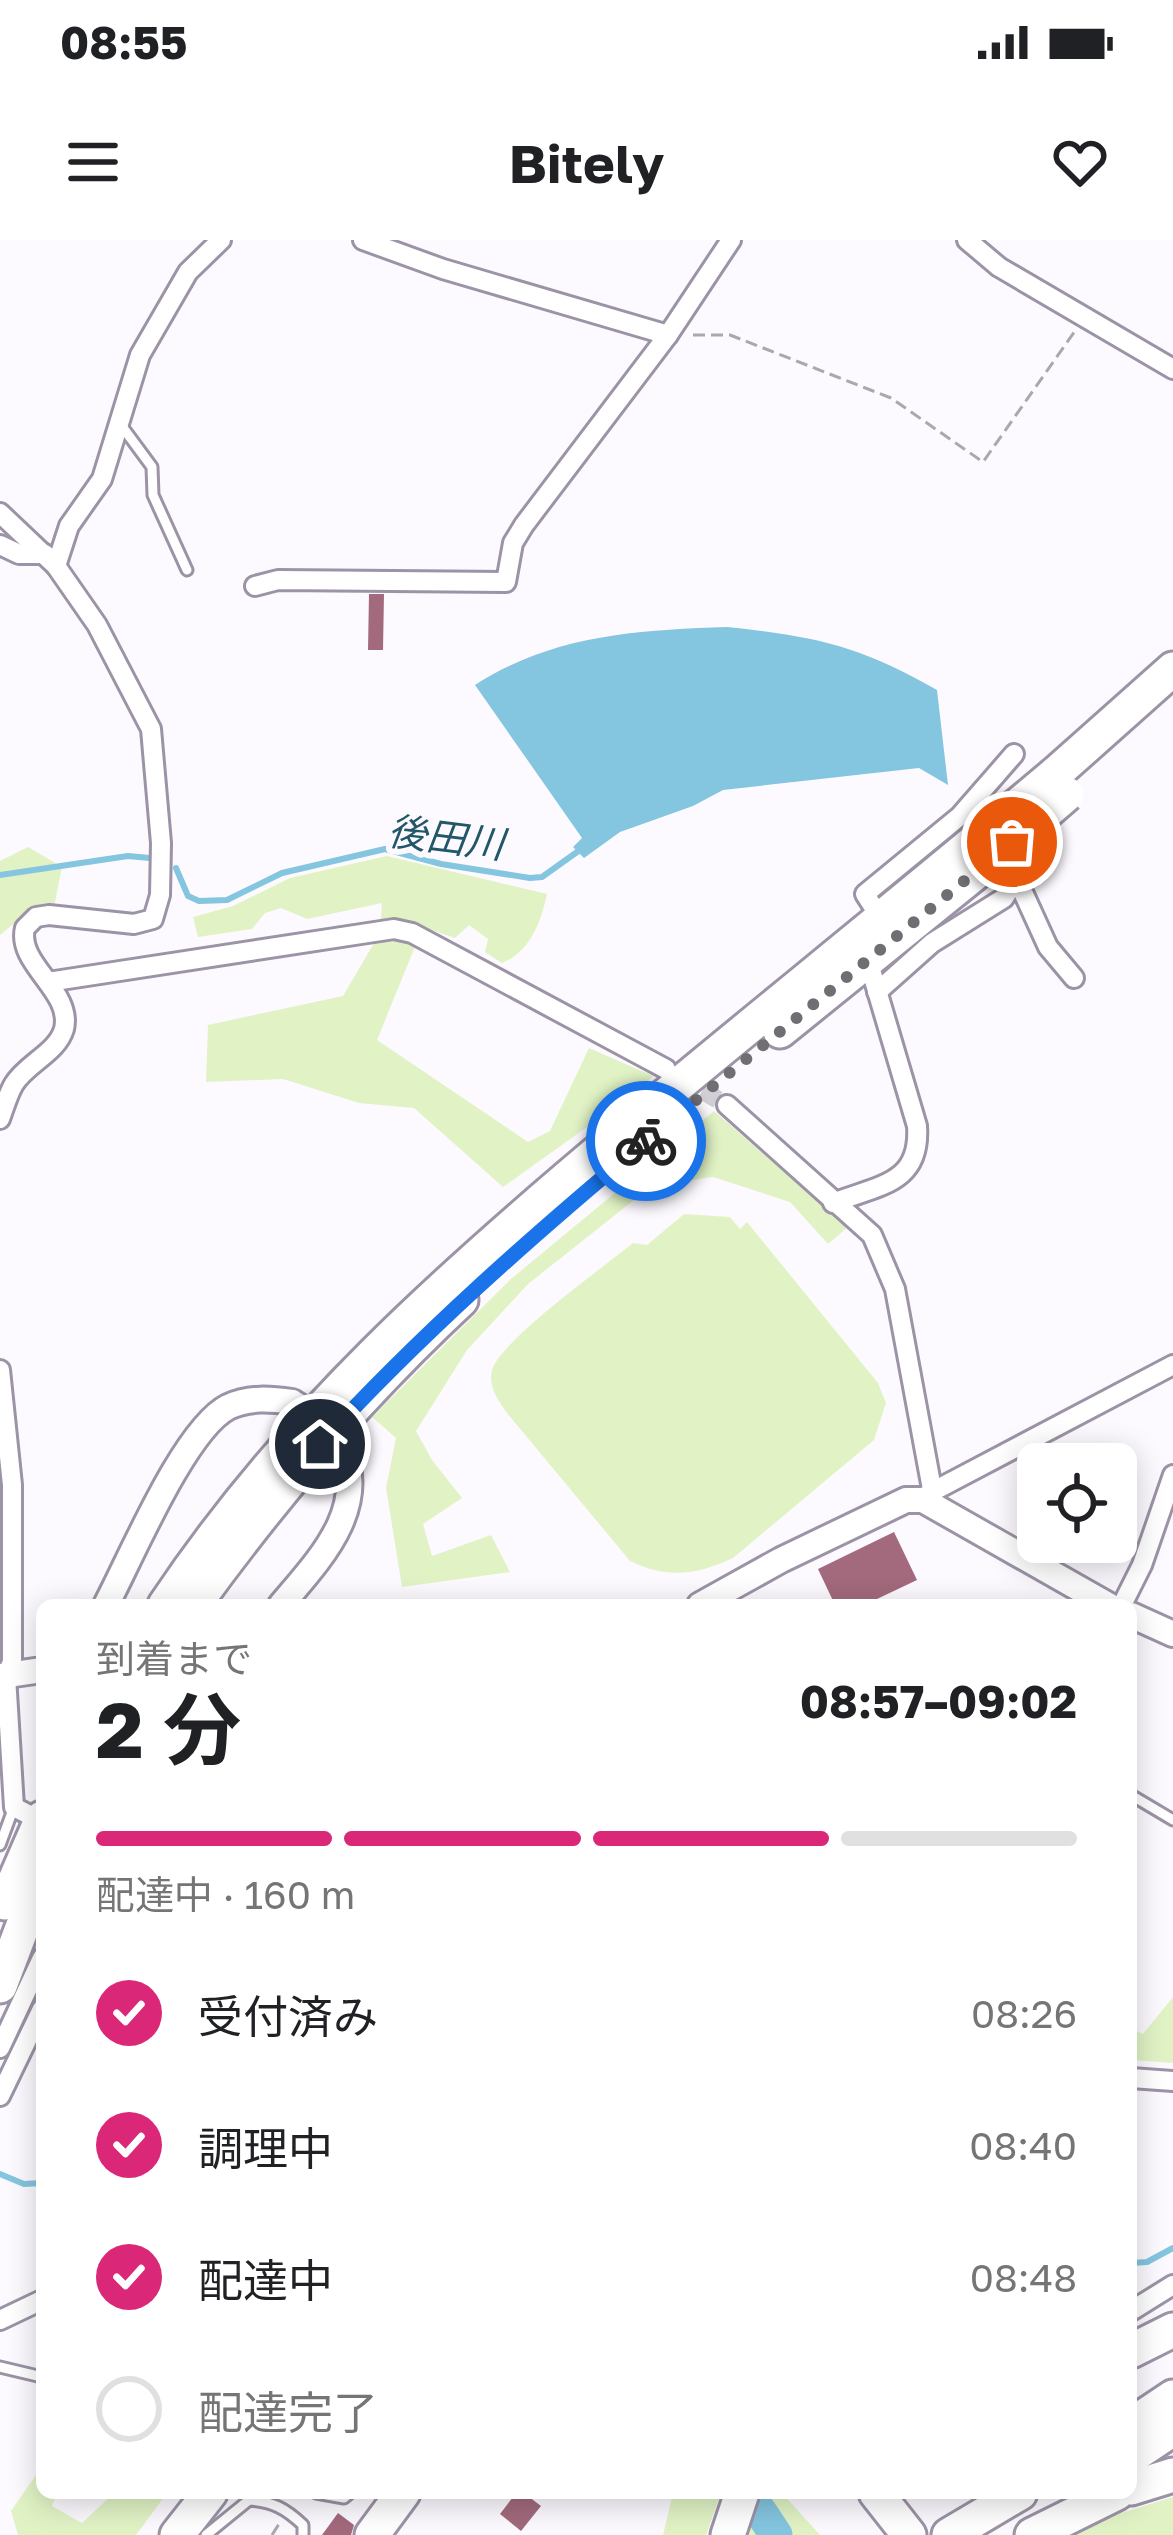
<!DOCTYPE html>
<html lang="ja">
<meta charset="utf-8">
<style>
:root{--surface:#fff;--page:#f6f6f6;--text:#202124;--muted:#757577;--line:#e0e0e0;--accent:#db2777}
body{margin:0;font-family:"Golos Text","Noto Sans JP",sans-serif;background:var(--page);color:var(--text);height:100vh;display:flex;flex-direction:column;font-size:45px;white-space:nowrap}
*{box-sizing:border-box;margin:0}
p{font-size:39px;color:var(--muted)}
.icon{flex:none;width:66px;height:66px;fill:none;stroke:currentColor;stroke-width:2;stroke-linecap:round;stroke-linejoin:round}
.map{position:relative;flex:1;overflow:hidden}
.drawer{position:absolute;left:36px;top:1359px;width:1101px;height:900px;display:flex;flex-direction:column;background:var(--surface);border-radius:18px;box-shadow:0 6px 30px #0003}
.drawer>*{flex:none}
.tools{position:absolute;left:1017px;top:1203px;display:grid;gap:24px}
.tools a{display:grid;place-items:center;width:120px;height:120px;border-radius:18px;background:var(--surface);box-shadow:0 6px 30px #0003;font-size:60px}
.pin{position:absolute;display:grid;place-items:center;width:102px;height:102px;color:#fff;margin:-51px;border:6px solid #fff;border-radius:50%;box-shadow:0 3px 12px #0007}
.courier{position:absolute;display:grid;place-items:center;width:120px;height:120px;margin:-60px;border:9px solid #1a73e8;border-radius:50%;background:#fff;color:#222;box-shadow:0 3px 15px #0007}
.summary em{font-style:normal;font-weight:700}
.summary div{display:flex;flex-direction:column-reverse}
.summary{display:flex;align-items:center;justify-content:space-between;height:204px;padding:0 60px}
h1{font-size:78px;font-weight:700;line-height:90px}
.bar{display:grid;grid-template-columns:repeat(4,1fr);gap:18px 12px;align-content:center;height:144px;padding:0 60px}
.bar i{height:15px;border-radius:9px;background:var(--line)}
.bar .active{background:var(--accent)}
.bar p{grid-column:span 4}
ol{padding:0 60px;list-style:none}
li{display:flex;align-items:center;gap:36px;height:132px}
li p{margin-inline-start:auto}
li .icon{padding:12px;border-radius:50%;background:var(--accent);color:#fff;stroke-width:4}
li:last-child{color:var(--muted)}
li i{width:66px;height:66px;border:6px solid var(--line);border-radius:50%}
.status{display:flex;justify-content:space-between;align-items:center;height:84px;padding:0 60px;background:var(--surface);direction:ltr}
.status svg{height:33px;fill:currentColor}
header{display:flex;justify-content:space-between;align-items:center;height:156px;padding:0 60px;background:var(--surface);font-size:54px;font-weight:700}
.map>svg:first-child{display:block}
.green{fill:#e1f3c5}
.water{fill:#84c5df}
.lines{fill:none;stroke-linecap:round;stroke-linejoin:round}
.stream{stroke:#84c5df;stroke-width:6}
.river{stroke:#84c5df;stroke-width:33}
.building{fill:#a26a7c}
.street-tunnel{stroke:#d1cfd3;stroke-width:18;stroke-dasharray:18 9;stroke-linecap:butt}
.lane-casing{stroke:#9c93a6;stroke-width:15}
.street-casing{stroke:#9c93a6;stroke-width:24}
.secondary-casing{stroke:#9c93a6;stroke-width:30}
.highway-casing{stroke:#9c93a6;stroke-width:39}
.path{stroke:#aba8ad;stroke-width:3;stroke-dasharray:12 6;stroke-linecap:butt}
.lane{stroke:#fff;stroke-width:9}
.street{stroke:#fff;stroke-width:18}
.secondary{stroke:#fff;stroke-width:24}
.highway{stroke:#fff;stroke-width:33}
.secondary-bridge-casing{stroke:#9c93a6;stroke-width:30;stroke-linecap:butt}
.highway-bridge-casing{stroke:#9c93a6;stroke-width:39;stroke-linecap:butt}
.secondary-bridge{stroke:#fff;stroke-width:24}
.highway-bridge{stroke:#fff;stroke-width:33}
.done{stroke:#706d73;stroke-width:12;stroke-dasharray:0 21.6}
.route{stroke:#1a73e8;stroke-width:15}
.labels{text-anchor:middle;dominant-baseline:central;stroke-width:12;stroke-linejoin:round;paint-order:stroke}
.water-label{font-size:39px;font-style:italic;fill:#22576a;stroke:#fcfafe}
</style>
<div class="status"><b>08:55</b><svg viewBox="0 0 49 12"><path d="M0 12V9h3v3zM5 12V6h3v6zM10 12V3h3v9zM15 12V0h3v12zM26 1h20v11H26zM47 4h2v5h-2z"/></svg></div>
<header><svg class="icon" aria-label="menu" viewBox="0 0 24 24"><path d="M4 6h16M4 12h16M4 18h16"/></svg>Bitely<svg class="icon" aria-label="heart" viewBox="0 0 24 24"><path d="M12 20l-8-8c-3-5 5-10 8-4 3-6 11-1 8 4z"/></svg></header>
<div class="map">
<svg width="1173" height="2295" viewBox="0 0 1173 2295">
<rect width="100%" height="100%" fill="#fcfafe"/>
<!-- green -->
<g class="green">
<polygon points="28,607 62,627 54,667 27,673 0,695 0,621"/>
<path d="M387 616 547 654C541 682 530 712 502 723L485 712 488 699 469 685 455 698 423 687 377 800 528 902 550 891 589 808 653 836 643 847 503 947 414 868 359 863 283 839 206 842 208 785 343 756 380 693 382 663 307 679 281 668 265 673 252 689 198 697 193 677 233 666 290 638Z"/>
<polygon points="714,871 848,987 828,1004 790,962 713,937 653,945 528,1044 467,1110 416,1191 432,1220 462,1258 423,1284 432,1316 491,1295 510,1332 402,1347 386,1248 396,1198 372,1177 511,1039"/>
<path d="M684 974 730 977 740 989 747 982 878 1143 886 1163 874 1200 733 1318C697 1335 667 1339 630 1321L507 1173C498 1160 488 1147 492 1130 500 1101 605 1026 633 1003L647 1005Z"/>
<polygon points="1173,1757 1173,1823 1131,1820 1131,1788 1143,1794"/>
<polygon points="38,2232 42,2234 42,2253 57,2253 52,2266 82,2283 114,2253 167,2253 136,2295 18,2295 11,2271"/>
<polygon points="673,2253 721,2253 706,2295 663,2295"/>
<polygon points="765,2253 782,2253 820,2295 746,2295"/>
<polygon points="1173,2257 1173,2295 1068,2295 1089,2283"/>
</g>
<!-- water -->
<path class="water" d="M727 387C815 396 860 406 937 450L948 545 919 528 723 550 693 566 620 592 584 618 573 607 582 598 475 445C553 395 636 390 727 387Z"/>
<g class="lines">
<!-- stream -->
<g class="stream">
<polyline points="176,628 188,656 199,661 227,660 282,633 385,609 441,624 530,638 542,637 584,607"/>
<polyline points="0,635 128,616 150,618"/>
<polyline points="0,1934 24,1944 42,1943"/>
<polyline points="1131,2023 1147,2022 1173,2008"/>
</g>
<!-- river -->
<polyline class="river" points="760,2271 776,2295"/>
</g>
<!-- building -->
<g class="building">
<polygon points="369,354 384,354 383,410 368,410"/>
<polygon points="894,1292 917,1340 877,1359 885,1365 835,1365 818,1329"/>
<polygon points="516,2253 524,2253 541,2266 521,2291 500,2274"/>
<polygon points="338,2273 354,2285 351,2295 322,2295"/>
</g>
<g class="lines">
<!-- street-tunnel -->
<polyline class="street-tunnel" points="679,837 727,865"/>
<!-- lane casing -->
<g class="lane-casing">
<g id="lane">
<polyline points="121,185 152,227 153,255 187,330"/>
<polyline points="1131,1555 1173,1580"/>
<polyline points="0,1605 14,1567"/>
<polyline points="0,2127 42,2137"/>
<polyline points="316,2253 344,2258 350,2253"/>
<path d="M206 2295 249 2260C273 2262 285 2268 303 2285V2295"/>
</g>
</g>
<!-- street casing -->
<g class="street-casing">
<g id="street">
<polyline points="363,0 443,29 668,95"/>
<polyline points="967,0 999,27 1173,129"/>
<path d="M0 273 56 326 97 385 151 489 161 603 160 655 153 679 134 684 49 675 36 677 25 688C16 724 73 751 64 789 57 813 27 823 14 844 8 854 4 868 0 879"/>
<polyline points="0,305 19,314 45,314"/>
<polyline points="56,326 69,286 102,239 140,115 188,32 221,0"/>
<polyline points="255,346 278,340 506,342 513,303 524,285 668,95 731,0"/>
<polyline points="1017,639 1048,707 1074,738"/>
<polyline points="881,679 865,654 960,576 1014,514"/>
<polyline points="48,742 394,689 412,693 666,829"/>
<polyline points="877,752 932,703 1004,658 1025,625 974,562"/>
<polyline points="727,865 872,995 895,1049 932,1249"/>
<path d="M833 963C879 945 921 944 917 886L868 720"/>
<polyline points="0,1130 12,1245 12,1422 6,1436 14,1567 41,1581"/>
<polyline points="928,1254 1173,1125"/>
<polyline points="1122,1365 1142,1325 1173,1235"/>
<polyline points="0,1808 42,1718"/>
<polyline points="1131,1838 1173,1841"/>
<polyline points="0,1856 42,1769"/>
<polyline points="1131,2071 1173,2045"/>
<polyline points="0,2080 42,2060"/>
</g>
</g>
<!-- secondary casing -->
<g class="secondary-casing">
<g id="secondary">
<path d="M106 1365C131 1318 184 1190 228 1167 249 1157 271 1159 292 1162"/>
<path d="M281 1365C320 1319 371 1267 340 1203"/>
<polyline points="700,1365 781,1320 906,1260 923,1260 1108,1365"/>
<polyline points="1131,1375 1173,1394"/>
<polyline points="0,1436 42,1430"/>
</g>
</g>
<!-- highway casing -->
<g class="highway-casing">
<g id="highway">
<polyline points="1055,534 1173,429"/>
<polyline points="780,791 984,626"/>
<path d="M165 1365C288 1180 448 1037 618 895 734 798 852 703 969 606"/>
<path d="M194 1365C274 1254 361 1153 461 1060"/>
<polyline points="5,1663 42,1578"/>
<polyline points="0,1746 42,1635"/>
<polyline points="1131,2111 1173,2090"/>
<polyline points="1131,2185 1173,2157"/>
<polyline points="1131,2217 1173,2189"/>
<polyline points="1131,2248 1173,2235"/>
<polyline points="876,2253 909,2295"/>
<polyline points="177,2295 210,2253"/>
<polyline points="372,2295 403,2253"/>
<polyline points="728,2295 742,2253"/>
<polyline points="949,2295 1020,2253"/>
<polyline points="1032,2295 1117,2253"/>
</g>
</g>
<!-- path -->
<g class="path">
<polyline points="693,95 730,95 891,158 983,222 1075,91"/>
<polyline points="272,2295 279,2284"/>
</g>
<!-- lane -->
<use href="#lane" class="lane"/>
<!-- street -->
<use href="#street" class="street"/>
<!-- secondary -->
<use href="#secondary" class="secondary"/>
<!-- highway -->
<use href="#highway" class="highway"/>
<!-- secondary-bridge casing -->
<g class="secondary-bridge-casing">
<polyline id="secondary-bridge" points="292,1162 310,1173 340,1203"/>
</g>
<!-- highway-bridge casing -->
<g class="highway-bridge-casing">
<g id="highway-bridge">
<polyline points="969,606 1055,534"/>
<polyline points="984,626 1067,554"/>
</g>
</g>
<!-- secondary-bridge -->
<use href="#secondary-bridge" class="secondary-bridge"/>
<!-- highway-bridge -->
<use href="#highway-bridge" class="highway-bridge"/>
</g>
<g class="lines">
<!-- done -->
<polyline class="done" points="646,901 1012,602"/>
<!-- route -->
<path class="route" d="M320 1204C421 1094 531 997 646 901"/>
</g>
<g class="labels">
<!-- water labels -->
<g class="water-label">
<text transform="translate(446 597) rotate(7)">後田川</text>
</g>
</g>
</svg>
<div class="tools">
<a><svg class="icon" aria-label="locate" viewBox="0 0 24 24"><circle cx="12" cy="12" r="6"/><path d="M12 2v4M12 18v4M2 12h4M18 12h4"/></svg></a>
</div>
<div class="pin" style="left:1012px;top:602px;background:#ea580c"><svg class="icon" aria-label="bag" viewBox="0 0 24 24"><path d="M5 8h14l-1 12H6zM9 8a3 3 0 0 1 6 0"/></svg></div>
<div class="pin" style="left:320px;top:1204px;background:#1f2937"><svg class="icon" aria-label="home" viewBox="0 0 24 24"><path d="M3 11l9-7 9 7M6 9v11h12V9"/></svg></div>
<div class="courier" style="left:646px;top:901px"><svg class="icon" aria-label="bike" viewBox="0 0 24 24"><circle cx="6" cy="16" r="4"/><circle cx="18" cy="16" r="4"/><path d="M6 16l4-8h5l3 8M10 8l3 8H6M13 5h3"/></svg></div>
<section class="drawer">
<div class="summary"><div><h1>2 分</h1><p>到着まで</p></div><em>08:57–09:02</em></div>
<div class="bar"><i class="active"></i><i class="active"></i><i class="active"></i><i></i><p>配達中 · 160 m</p></div>
<ol>
<li><svg class="icon" aria-label="check" viewBox="0 0 24 24"><path d="M5 12l5 5 9-10"/></svg>受付済み<p>08:26</p></li>
<li><svg class="icon" aria-label="check" viewBox="0 0 24 24"><path d="M5 12l5 5 9-10"/></svg>調理中<p>08:40</p></li>
<li><svg class="icon" aria-label="check" viewBox="0 0 24 24"><path d="M5 12l5 5 9-10"/></svg>配達中<p>08:48</p></li>
<li><i></i>配達完了</li>
</ol>
</section>
</div>
